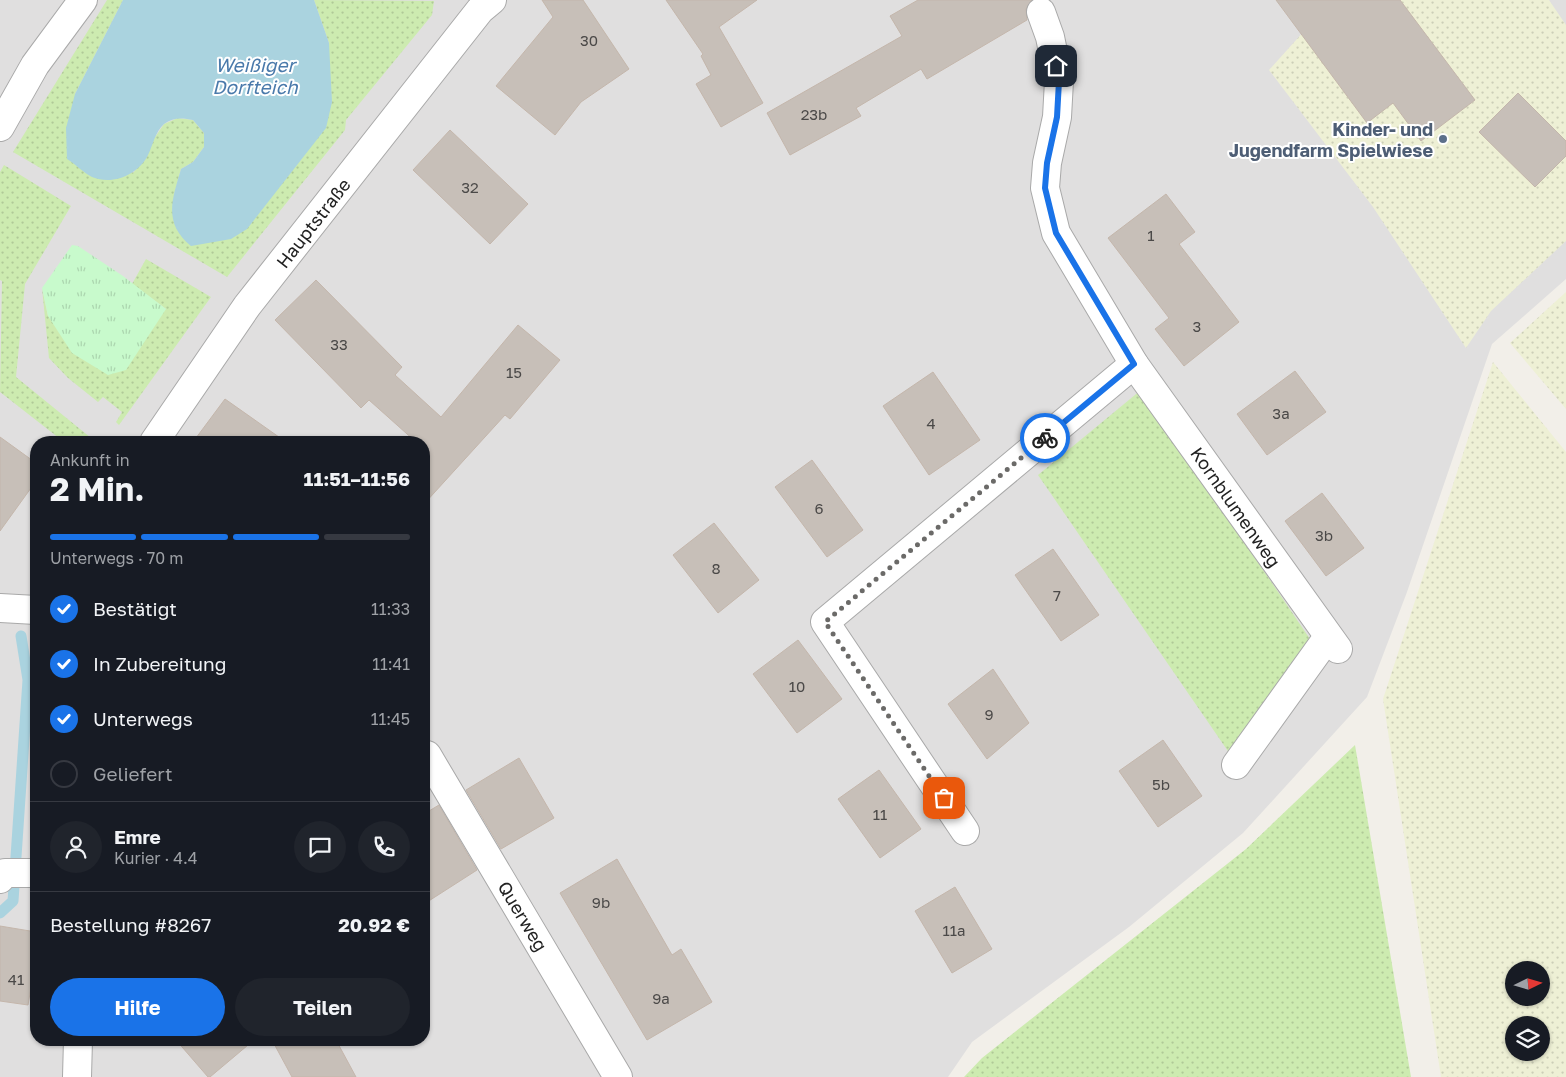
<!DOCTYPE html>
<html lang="de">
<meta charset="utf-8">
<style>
:root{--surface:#171b24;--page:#20242c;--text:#f1f3f6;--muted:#9ea1a6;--line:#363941;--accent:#1a73e8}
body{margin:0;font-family:"Golos Text",sans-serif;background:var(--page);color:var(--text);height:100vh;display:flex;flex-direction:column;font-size:19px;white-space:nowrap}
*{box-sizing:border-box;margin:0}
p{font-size:16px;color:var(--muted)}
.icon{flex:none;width:28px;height:28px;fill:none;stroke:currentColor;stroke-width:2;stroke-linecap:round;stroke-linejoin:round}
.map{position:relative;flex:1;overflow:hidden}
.panel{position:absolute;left:30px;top:436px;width:400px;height:610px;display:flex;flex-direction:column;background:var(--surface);border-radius:20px;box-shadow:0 1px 4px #0004}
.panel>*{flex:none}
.needle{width:32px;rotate:85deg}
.buttons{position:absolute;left:1505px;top:961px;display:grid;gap:10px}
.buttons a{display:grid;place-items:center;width:45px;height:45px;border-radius:50%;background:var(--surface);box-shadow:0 1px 4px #0004;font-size:25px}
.pin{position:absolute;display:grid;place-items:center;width:42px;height:42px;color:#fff;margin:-21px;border-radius:10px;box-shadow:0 2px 8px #0006}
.courier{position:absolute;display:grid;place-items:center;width:50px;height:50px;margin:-25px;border:4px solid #1a73e8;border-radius:50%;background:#fff;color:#222;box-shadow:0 1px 6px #0007}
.head em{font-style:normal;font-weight:700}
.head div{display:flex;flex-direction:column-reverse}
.head{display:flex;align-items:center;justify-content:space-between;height:85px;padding:0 20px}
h1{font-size:32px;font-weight:700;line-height:38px}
.bar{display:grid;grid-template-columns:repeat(4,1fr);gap:8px 5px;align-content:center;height:60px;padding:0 20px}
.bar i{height:6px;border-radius:4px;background:var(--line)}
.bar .active{background:var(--accent)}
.bar p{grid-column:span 4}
.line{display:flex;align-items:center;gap:12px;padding:0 20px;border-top:1px solid var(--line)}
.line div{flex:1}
.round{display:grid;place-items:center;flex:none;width:52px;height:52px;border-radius:26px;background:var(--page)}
ol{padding:0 20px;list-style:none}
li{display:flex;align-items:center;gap:15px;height:55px}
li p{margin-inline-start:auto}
li .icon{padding:5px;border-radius:50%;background:var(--accent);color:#fff;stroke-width:4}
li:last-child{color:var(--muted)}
li i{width:28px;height:28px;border:2px solid var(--line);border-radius:50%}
.primary-button{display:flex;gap:10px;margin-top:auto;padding:10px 20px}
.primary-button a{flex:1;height:58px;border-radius:30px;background:var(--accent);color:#fff;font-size:20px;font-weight:700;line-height:58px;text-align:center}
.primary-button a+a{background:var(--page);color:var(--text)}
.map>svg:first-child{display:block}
.residential{fill:#e0dfdf;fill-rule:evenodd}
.farmland{fill:url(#farmland-dots);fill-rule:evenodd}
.grass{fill:url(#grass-dots)}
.park{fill:url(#park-tufts)}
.water{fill:#aad3df}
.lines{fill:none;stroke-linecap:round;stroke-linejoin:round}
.stream{stroke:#aad3df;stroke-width:11}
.building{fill:#c7bfb8;stroke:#c4b6ab}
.minor-casing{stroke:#a9a9a9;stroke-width:30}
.minor{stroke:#fff;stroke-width:28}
.done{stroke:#6b6a68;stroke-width:5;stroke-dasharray:0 9}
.route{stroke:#1a73e8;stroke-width:6}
.service-dot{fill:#5c6f8a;stroke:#fff;stroke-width:2}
.labels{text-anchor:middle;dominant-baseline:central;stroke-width:4;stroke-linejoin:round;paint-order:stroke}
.number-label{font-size:15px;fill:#4b4948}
.service-label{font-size:18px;font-weight:bold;fill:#4e5e75;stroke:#fff;text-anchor:end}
.street-label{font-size:18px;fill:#222;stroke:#fff}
.water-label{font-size:19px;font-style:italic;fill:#4a7aab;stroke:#fff}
</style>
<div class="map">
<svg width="1566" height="1077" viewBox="0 0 1566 1077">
<defs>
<pattern id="farmland-dots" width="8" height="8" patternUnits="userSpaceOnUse" patternTransform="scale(1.25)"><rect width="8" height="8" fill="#eef0d5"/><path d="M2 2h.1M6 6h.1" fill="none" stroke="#ccceb7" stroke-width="1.8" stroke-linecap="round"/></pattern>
<pattern id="grass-dots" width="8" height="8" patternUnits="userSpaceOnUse" patternTransform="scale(1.25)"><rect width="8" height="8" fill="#cdebb0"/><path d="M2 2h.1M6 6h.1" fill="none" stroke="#b0c997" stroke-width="1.8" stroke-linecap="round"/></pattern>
<pattern id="park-tufts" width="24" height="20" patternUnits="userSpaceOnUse" patternTransform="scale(1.25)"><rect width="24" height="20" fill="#c8facc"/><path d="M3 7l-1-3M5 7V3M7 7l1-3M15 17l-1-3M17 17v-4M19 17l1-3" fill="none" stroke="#acd6af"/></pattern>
</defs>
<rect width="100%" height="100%" fill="#f2efe9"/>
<!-- residential -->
<path class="residential" d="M0 0H1566V279L1492 344 1407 592 1367 697 1243 833 1129 927 972 1042 948 1077H0ZM36 442H424V1040H36Z"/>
<!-- farmland -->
<g class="farmland">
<polygon points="1332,0 1549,0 1566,25 1566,241 1491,311 1466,348 1373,207 1269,70"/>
<polygon points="1566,292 1566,409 1510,343"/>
<path d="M1493 362 1566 452V1077H1441L1383 699ZM1514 970H1541V998H1514ZM1514 1025H1541V1052H1514Z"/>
</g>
<!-- grass -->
<g class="grass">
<polygon points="107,0 123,0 75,94 133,173 147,156 153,140 164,124 178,118 193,120 204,133 204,147 193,162 181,169 174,195 329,43 314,0 434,1 432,15 346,120 345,130 227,277 13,152"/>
<polygon points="4,165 71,206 25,284 16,377 96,442 64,442 0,392 2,281 0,280 0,172"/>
<polygon points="146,259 211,297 119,425 116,422 122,412 103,397 98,402 68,378 49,358 42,288 48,316 166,309 132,284"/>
<polygon points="1141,390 1312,642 1232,757 1038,475"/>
<polygon points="1355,745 1411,1077 964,1077 982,1058 1246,849"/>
</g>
<!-- park -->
<polygon class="park" points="72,245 78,246 123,276 166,309 126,370 108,375 72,353 48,316 42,288"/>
<!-- water -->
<path class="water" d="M123 0H314L329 43 332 102 326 128 247 229 231 239 191 246C163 223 172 200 181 169L193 162 204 147V133L193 120C183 118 173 117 164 124 155 132 153 145 148 155 139 174 113 186 92 177 84 173 75 164 67 159L66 128 75 94Z"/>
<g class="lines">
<!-- stream -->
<polyline class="stream" points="0,913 13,901 28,680 21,636"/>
</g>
<!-- building -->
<g class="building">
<polygon points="542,0 583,0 629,69 581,102 555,135 496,86 553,17"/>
<polygon points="666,0 757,0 719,27 763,103 721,127 696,84 711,75 701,56 703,54"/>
<polygon points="918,0 1032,0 1026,9 1027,20 927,79 921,69 856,108 861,116 790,155 767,113 902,36 890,16"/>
<polygon points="1276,0 1400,0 1475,100 1421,141 1393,103 1367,123"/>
<polygon points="1518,93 1566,141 1566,156 1535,187 1479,132"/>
<polygon points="450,130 528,204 490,244 413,170"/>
<polygon points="1166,194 1195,232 1179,244 1239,322 1184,366 1155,329 1169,318 1108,238"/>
<polygon points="316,280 402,367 395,375 441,417 518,325 560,360 510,419 505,415 424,504 424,442 416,442 369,400 361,408 275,320"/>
<polygon points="1295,371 1326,412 1267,455 1237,414"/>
<polygon points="933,372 980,440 929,475 883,406"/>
<polygon points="225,399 286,442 193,442"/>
<polygon points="0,437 36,463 36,481 0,531"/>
<polygon points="812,460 863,530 827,557 775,487"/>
<polygon points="1322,493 1364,548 1326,576 1285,521"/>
<polygon points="714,523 759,580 718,613 673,555"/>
<polygon points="1053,549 1099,615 1061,641 1015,575"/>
<polygon points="798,640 842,699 797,733 753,674"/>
<polygon points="993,669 1029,723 987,759 948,704"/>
<polygon points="1163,740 1202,796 1158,827 1119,771"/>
<polygon points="519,758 554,818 501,849 466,790"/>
<polygon points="879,770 921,829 880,858 838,799"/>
<polygon points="439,805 477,870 424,904 424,814"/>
<polygon points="617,859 672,955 681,949 712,1002 647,1040 560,893"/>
<polygon points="955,887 992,949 952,973 915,911"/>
<polygon points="0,926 36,932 36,958 28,1005 0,1001"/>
<polygon points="176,1040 254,1040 210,1077 208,1077"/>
<polygon points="272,1040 336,1040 356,1077 292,1077"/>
</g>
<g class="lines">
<!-- minor casing -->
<g class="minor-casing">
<g id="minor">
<polyline points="1041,12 1050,37 1059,81 1057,117 1047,163 1045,188 1056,233 1134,364 1338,649"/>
<polyline points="0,127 35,65 83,0"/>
<polyline points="154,442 247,306 480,10 492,0"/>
<polyline points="0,608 36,610"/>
<polyline points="427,755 618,1077"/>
<polyline points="1236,765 1328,637"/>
<polyline points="965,831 825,622 1134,364"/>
<polyline points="0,879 5,873 36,873"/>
<polyline points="77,1077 78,1040"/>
</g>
</g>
<!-- minor -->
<use href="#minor" class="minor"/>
</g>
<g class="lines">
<!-- done -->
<polyline class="done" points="944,798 825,622 1045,438"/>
<!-- route -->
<polyline class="route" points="1045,438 1134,364 1056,233 1045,188 1047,163 1057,117 1059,81 1056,66"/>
</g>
<!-- markers -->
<circle class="service-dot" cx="1443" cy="139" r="5"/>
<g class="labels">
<!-- number labels -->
<g class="number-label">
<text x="589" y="40">30</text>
<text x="814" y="114">23b</text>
<text x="470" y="187">32</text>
<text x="1151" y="235">1</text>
<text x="1197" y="326">3</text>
<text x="339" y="344">33</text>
<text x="514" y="372">15</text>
<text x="1281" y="413">3a</text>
<text x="931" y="423">4</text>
<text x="819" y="508">6</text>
<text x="1324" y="535">3b</text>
<text x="716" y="568">8</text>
<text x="1057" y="595">7</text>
<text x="797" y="686">10</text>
<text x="989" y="714">9</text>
<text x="1161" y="784">5b</text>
<text x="880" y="814">11</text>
<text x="601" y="902">9b</text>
<text x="954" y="930">11a</text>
<text x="16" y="979">41</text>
<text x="661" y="998">9a</text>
</g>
<!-- service labels -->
<g class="service-label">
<text x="1433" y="129">Kinder- und<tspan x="1433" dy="21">Jugendfarm Spielwiese</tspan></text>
</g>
<!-- street labels -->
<g class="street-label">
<text transform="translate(313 223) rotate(-52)">Hauptstraße</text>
<text transform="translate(1236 507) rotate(55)">Kornblumenweg</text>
<text transform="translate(523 916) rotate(59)">Querweg</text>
</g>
<!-- water labels -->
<g class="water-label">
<text x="255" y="64">Weißiger<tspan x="255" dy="22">Dorfteich</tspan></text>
</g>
</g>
</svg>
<div class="buttons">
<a><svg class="needle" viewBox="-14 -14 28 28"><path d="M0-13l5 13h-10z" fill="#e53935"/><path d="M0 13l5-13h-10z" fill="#9ea1a6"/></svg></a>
<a><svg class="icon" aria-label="layers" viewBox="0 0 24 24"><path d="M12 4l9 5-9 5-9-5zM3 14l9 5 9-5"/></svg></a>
</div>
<div class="pin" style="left:944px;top:798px;background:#ea580c"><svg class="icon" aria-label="bag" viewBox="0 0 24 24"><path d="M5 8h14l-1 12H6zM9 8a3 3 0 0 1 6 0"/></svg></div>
<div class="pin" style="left:1056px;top:66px;background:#1f2937"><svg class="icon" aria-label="home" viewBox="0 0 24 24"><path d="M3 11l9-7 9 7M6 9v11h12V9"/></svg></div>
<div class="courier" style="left:1045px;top:438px"><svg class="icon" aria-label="bike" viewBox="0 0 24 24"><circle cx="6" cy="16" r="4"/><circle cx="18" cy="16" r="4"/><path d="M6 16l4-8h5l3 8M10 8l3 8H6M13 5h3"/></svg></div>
<section class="panel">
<div class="head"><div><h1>2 Min.</h1><p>Ankunft in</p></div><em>11:51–11:56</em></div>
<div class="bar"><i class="active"></i><i class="active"></i><i class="active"></i><i></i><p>Unterwegs · 70 m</p></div>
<ol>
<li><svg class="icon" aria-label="check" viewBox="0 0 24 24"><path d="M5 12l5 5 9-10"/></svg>Bestätigt<p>11:33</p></li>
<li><svg class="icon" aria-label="check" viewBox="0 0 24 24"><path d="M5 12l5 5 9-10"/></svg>In Zubereitung<p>11:41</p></li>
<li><svg class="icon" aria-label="check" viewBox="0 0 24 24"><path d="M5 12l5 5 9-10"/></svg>Unterwegs<p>11:45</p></li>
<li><i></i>Geliefert</li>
</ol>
<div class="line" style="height:90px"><a class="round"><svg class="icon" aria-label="person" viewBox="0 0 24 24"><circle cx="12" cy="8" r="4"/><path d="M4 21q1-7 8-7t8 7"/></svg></a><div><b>Emre</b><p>Kurier · 4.4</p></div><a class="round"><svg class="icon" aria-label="chat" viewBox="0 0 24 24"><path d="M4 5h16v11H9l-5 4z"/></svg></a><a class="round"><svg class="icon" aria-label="phone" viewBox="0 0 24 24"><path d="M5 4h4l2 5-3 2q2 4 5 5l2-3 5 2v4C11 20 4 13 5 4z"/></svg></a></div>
<div class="line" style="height:65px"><div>Bestellung #8267</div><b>20.92 €</b></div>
<div class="primary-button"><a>Hilfe</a><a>Teilen</a></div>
</section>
</div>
